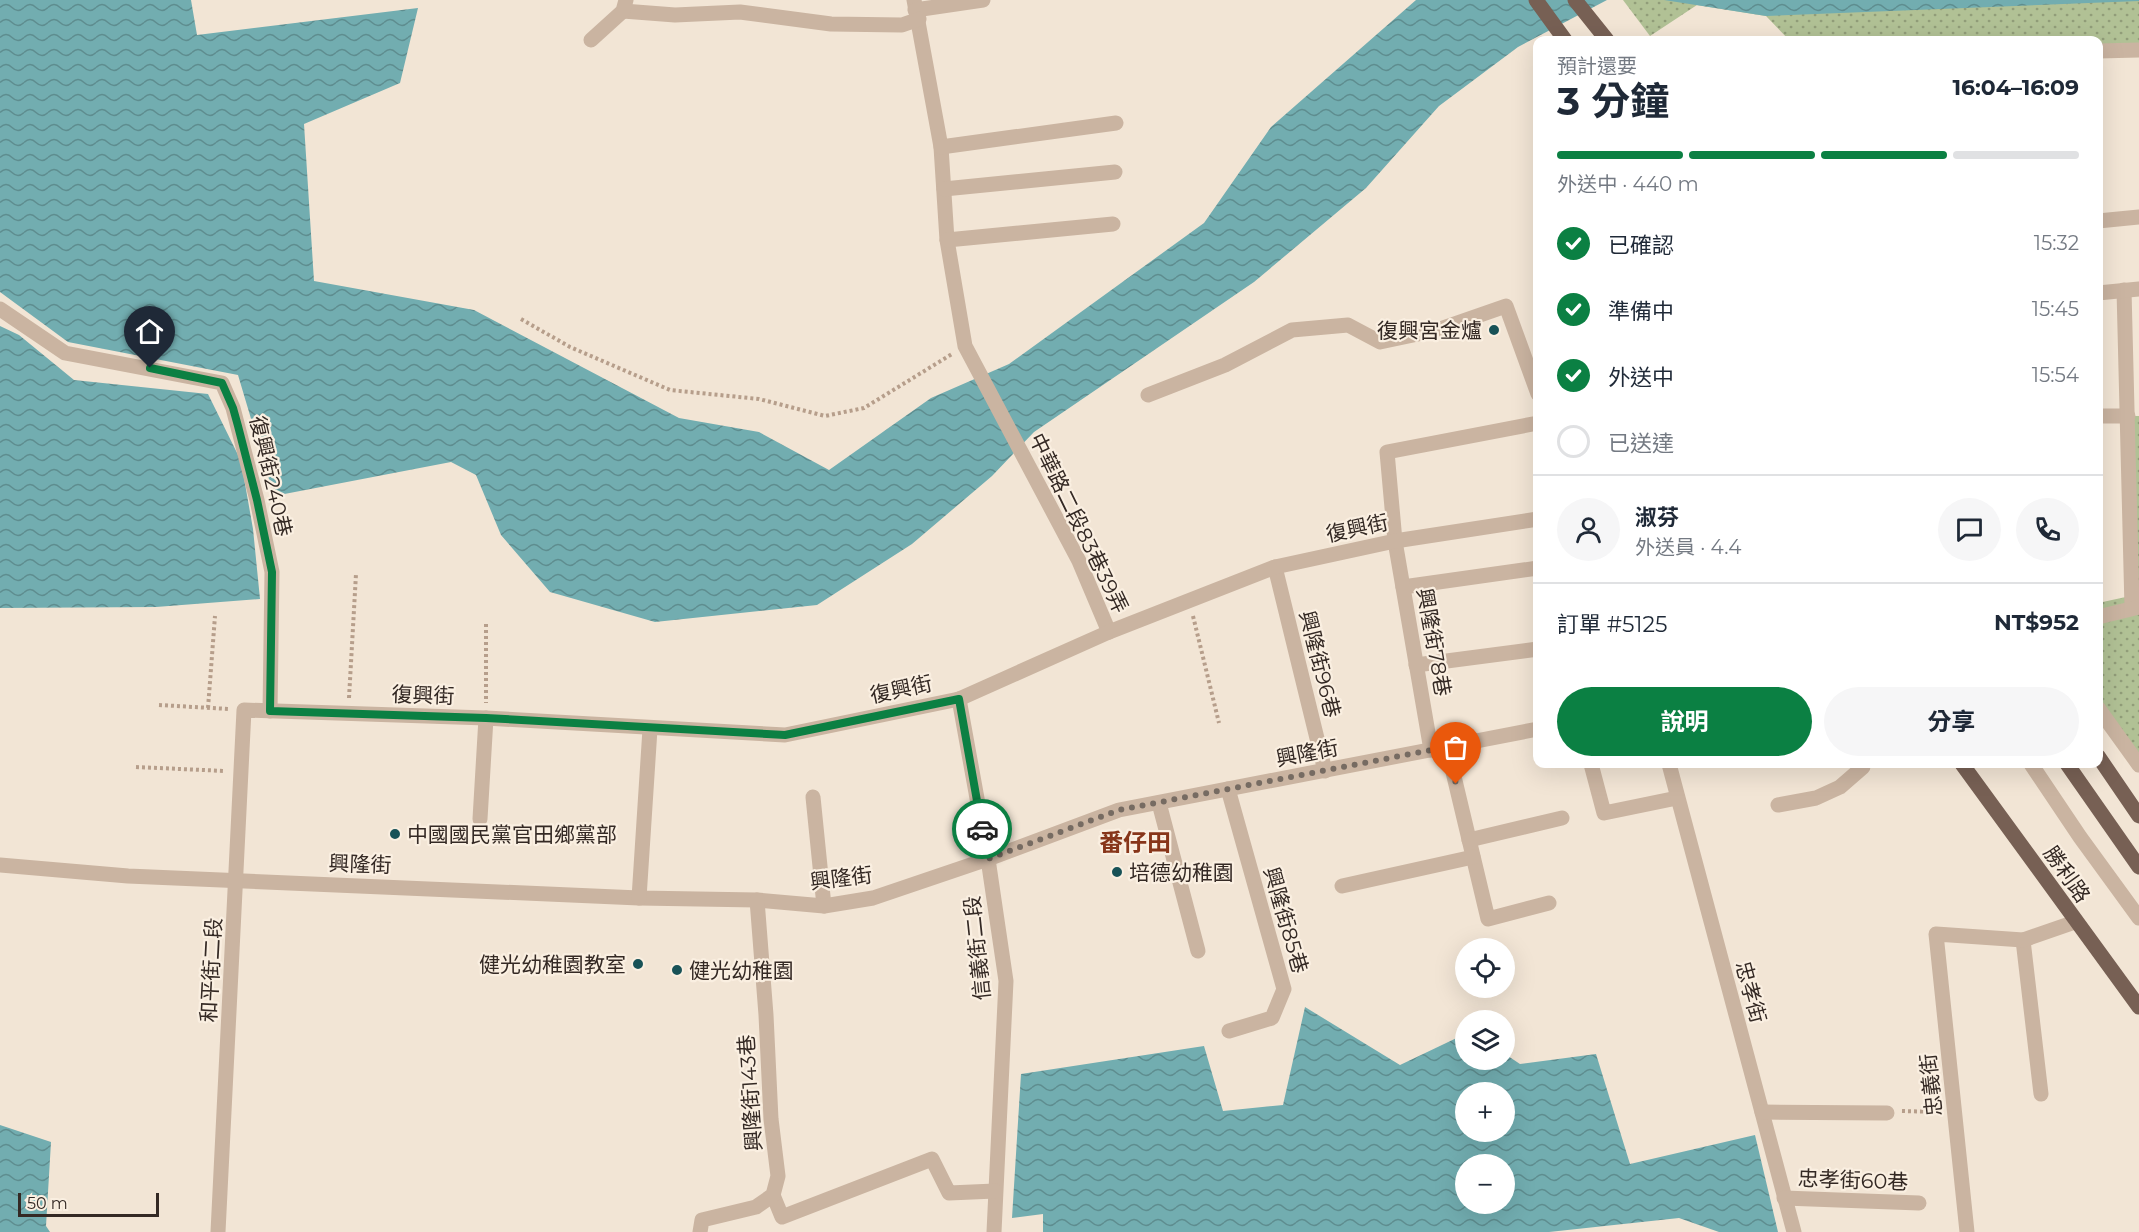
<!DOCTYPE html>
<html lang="zh-TW">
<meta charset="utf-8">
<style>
:root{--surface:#fff;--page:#f6f6f7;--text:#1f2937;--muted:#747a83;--line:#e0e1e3;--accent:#0b8043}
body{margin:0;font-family:Montserrat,"Noto Sans TC",sans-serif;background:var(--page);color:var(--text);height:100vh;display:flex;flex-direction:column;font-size:22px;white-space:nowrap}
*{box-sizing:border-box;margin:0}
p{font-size:20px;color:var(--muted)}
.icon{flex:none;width:33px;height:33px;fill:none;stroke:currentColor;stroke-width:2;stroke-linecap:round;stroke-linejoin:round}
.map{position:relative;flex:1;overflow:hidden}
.panel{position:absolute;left:1533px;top:36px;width:570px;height:732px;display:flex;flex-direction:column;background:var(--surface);border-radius:12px;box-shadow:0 6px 24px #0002}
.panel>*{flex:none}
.buttons{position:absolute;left:1455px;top:938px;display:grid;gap:12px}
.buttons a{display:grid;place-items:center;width:60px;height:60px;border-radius:50%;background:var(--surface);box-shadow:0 6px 24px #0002;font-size:30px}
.scale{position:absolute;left:18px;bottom:15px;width:141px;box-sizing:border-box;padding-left:6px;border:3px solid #342924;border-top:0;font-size:16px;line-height:21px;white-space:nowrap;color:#342924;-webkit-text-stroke:4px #faefe1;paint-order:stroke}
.pin{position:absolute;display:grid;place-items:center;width:51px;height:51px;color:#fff;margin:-62px -26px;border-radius:50% 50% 50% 0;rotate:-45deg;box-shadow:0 0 6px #0007}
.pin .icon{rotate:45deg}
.courier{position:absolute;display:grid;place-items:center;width:60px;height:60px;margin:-30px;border:4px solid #0b8043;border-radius:50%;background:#fff;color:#222;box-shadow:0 2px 8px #0007}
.headline em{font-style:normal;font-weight:700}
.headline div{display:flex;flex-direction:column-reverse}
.headline{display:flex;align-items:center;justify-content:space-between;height:102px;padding:0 24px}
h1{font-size:39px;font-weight:700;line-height:45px}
.bar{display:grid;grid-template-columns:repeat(4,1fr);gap:9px 6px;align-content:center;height:72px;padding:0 24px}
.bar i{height:8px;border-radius:4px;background:var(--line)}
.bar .selected{background:var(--accent)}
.bar p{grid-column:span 4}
.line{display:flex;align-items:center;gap:15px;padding:0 24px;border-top:2px solid var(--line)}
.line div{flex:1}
.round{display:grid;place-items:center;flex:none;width:63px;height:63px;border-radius:32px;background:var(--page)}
ol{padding:0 24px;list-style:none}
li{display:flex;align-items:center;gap:18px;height:66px}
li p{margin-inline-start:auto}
li .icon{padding:6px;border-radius:50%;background:var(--accent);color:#fff;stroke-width:4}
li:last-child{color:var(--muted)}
li i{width:33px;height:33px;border:3px solid var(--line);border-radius:50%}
.action{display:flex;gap:12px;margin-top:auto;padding:12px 24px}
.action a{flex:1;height:69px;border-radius:36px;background:var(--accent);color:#fff;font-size:24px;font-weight:700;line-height:69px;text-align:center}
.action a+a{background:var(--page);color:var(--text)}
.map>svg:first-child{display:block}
.park{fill:url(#park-dots)}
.water{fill:url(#water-waves);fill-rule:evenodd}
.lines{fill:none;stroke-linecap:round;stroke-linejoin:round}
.path{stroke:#b69e8b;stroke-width:4;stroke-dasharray:3 3;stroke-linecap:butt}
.minor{stroke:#cab4a1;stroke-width:15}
.major{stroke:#776054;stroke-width:15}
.done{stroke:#766b62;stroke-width:6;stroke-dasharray:0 10.8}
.route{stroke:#0b8043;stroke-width:8}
.poi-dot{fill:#185257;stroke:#faefe1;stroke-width:2}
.labels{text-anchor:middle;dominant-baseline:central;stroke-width:4.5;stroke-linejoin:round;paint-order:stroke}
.poi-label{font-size:21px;fill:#342924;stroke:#faefe1;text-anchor:start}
.street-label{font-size:21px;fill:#342924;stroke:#faefe1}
.quarter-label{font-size:24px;font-weight:bold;fill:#873519;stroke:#faefe1}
</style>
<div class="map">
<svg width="2139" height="1232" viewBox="0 0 2139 1232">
<defs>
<pattern id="park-dots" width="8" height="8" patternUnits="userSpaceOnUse" patternTransform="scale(1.5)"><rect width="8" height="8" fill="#b1c195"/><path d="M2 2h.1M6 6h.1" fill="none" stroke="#919d79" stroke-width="1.8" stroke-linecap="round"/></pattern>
<pattern id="water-waves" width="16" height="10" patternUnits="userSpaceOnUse" patternTransform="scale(1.5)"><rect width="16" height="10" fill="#72adb0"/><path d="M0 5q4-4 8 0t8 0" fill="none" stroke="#5e8d8f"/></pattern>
</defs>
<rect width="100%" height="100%" fill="#f2e5d5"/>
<!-- park -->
<g class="park">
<polygon points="1623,0 2139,0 2139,50 2099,51 2098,40 1789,40 1766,16 1697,5 1650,36"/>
<polygon points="2128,416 2139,416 2139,766 2099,699 2098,603 2135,595"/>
</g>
<!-- water -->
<g class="water">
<polygon points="0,0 191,0 197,35 418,8 400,83 304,124 314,281 474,310 679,418 759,432 829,470 931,398 1009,364 1204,223 1271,127 1416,0 1607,0 1518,47 1439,106 1366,188 1254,282 1034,432 992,476 912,544 817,605 655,622 550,592 501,535 476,475 451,462 274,496 238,375 68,342 0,292"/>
<polygon points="1664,0 2139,0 2139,1 1766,16"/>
<polygon points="0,326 19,335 74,380 208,394 241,461 253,529 260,599 156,607 0,608"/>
<path d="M1305 1007 1400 1065 1465 1034 1466 1059H1504L1505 1054 1520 1064 1596 1054 1630 1164 1755 1135 1778 1232H1719L1679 1218 1549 1232H1043V1214L1012 1218 1021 1074 1204 1046 1223 1111 1283 1105ZM1466 1092H1504V1131H1466ZM1466 1164H1504V1203H1466Z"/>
<polygon points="0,1125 51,1142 46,1226 50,1232 0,1232"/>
</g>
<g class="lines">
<!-- path -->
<g class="path">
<polyline points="521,319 570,347 670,390 759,399 825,416 864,408 952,354"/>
<polyline points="1193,616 1219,723"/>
<polyline points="486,624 486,703"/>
<polyline points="349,698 356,574"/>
<polyline points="159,705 229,709"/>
<polyline points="208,708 215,616"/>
<polyline points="136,767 225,771"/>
<polyline points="1902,1111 1940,1112"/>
</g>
<!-- minor -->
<g class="minor">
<polyline points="914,0 941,147 947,240 965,346 1079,561 1109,632"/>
<polyline points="915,10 983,0"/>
<polyline points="623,11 675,15 740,12 831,24 902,25 919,19"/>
<polyline points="591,40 623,11 626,0"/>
<polyline points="2098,51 2139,50"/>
<polyline points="941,147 1116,123"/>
<polyline points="944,189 1115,172"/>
<polyline points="2098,221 2139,217"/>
<polyline points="947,240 1113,224"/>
<polyline points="2124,290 2132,608"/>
<polyline points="2098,293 2139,289"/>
<polyline points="0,309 65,353 222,383 233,408 257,500 272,572 270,711"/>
<polyline points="1148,395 1225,365 1292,330 1348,325 1380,342 1437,330 1506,306 1538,394"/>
<polyline points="2098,416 2128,416"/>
<polyline points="1275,567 1325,771"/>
<polyline points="1403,587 1538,568"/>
<polyline points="2098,617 2139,607"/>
<polyline points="1416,665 1538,649"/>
<polyline points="959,699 988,859 1006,981 994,1232"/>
<polyline points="2098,708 2139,765"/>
<polyline points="1447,747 1488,919 1549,903"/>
<polyline points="1431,750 1395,541 1387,452 1538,423"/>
<polyline points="1591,764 1604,813 1677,798"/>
<polyline points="1669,764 1794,1232"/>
<polyline points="2031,764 2080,837 2139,918"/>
<polyline points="1228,789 1284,989 1272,1018 1229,1031"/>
<polyline points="813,797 824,906"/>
<polyline points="1159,803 1198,951"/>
<polyline points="1778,805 1816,798 1840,787 1863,767 1863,764"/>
<polyline points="480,819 486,718"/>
<polyline points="1469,840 1562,818"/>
<polyline points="0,865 128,876 639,898 757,900 824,906 873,898 988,859 1119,810 1538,729"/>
<polyline points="1342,886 1473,857"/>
<polyline points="639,898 650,729"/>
<polyline points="2023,940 2041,1094"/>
<polyline points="1762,1112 1887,1113"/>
<polyline points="773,1195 782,1217 932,1159 949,1193 995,1191"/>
<polyline points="1784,1198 1919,1203"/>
<polyline points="218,1232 244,710 486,718 785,735 959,699 1109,632 1275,567 1395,541 1538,519"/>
<polyline points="700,1232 702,1220 756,1207 773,1195 778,1176 771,1119 766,1015 757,900"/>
<polyline points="1967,1232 1936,934 2023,940 2075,922"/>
</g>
<!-- major -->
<g class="major">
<polyline points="1536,0 1565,40"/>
<polyline points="1575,0 1607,40"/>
<polyline points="2098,756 2139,816"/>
<polyline points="1962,764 2139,1007"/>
<polyline points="2067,764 2139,867"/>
</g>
</g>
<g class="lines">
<!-- done -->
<polyline class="done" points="982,829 988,859 1119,810 1447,747 1456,784"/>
<!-- route -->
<polyline class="route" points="150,368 222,383 233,408 238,426 257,500 272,572 270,711 486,718 785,735 959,699 982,829"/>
</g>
<!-- markers -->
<g class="poi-dot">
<circle cx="1494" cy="330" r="6"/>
<circle cx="395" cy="834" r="6"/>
<circle cx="1117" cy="872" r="6"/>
<circle cx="638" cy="964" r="6"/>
<circle cx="677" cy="970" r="6"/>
</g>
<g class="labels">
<!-- poi labels -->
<g class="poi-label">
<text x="1482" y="330" text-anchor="end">復興宮金爐</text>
<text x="407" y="834">中國國民黨官田鄉黨部</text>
<text x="1129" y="872">培德幼稚園</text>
<text x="626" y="964" text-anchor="end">健光幼稚園教室</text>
<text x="689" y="970">健光幼稚園</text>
</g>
<!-- street labels -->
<g class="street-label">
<text transform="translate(271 476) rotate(77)">復興街240巷</text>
<text transform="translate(1079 523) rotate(64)">中華路二段83巷39弄</text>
<text transform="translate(1357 528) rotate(-12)">復興街</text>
<text transform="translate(1434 642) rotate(80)">興隆街78巷</text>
<text transform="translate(1320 664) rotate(76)">興隆街96巷</text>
<text transform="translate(901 689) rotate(-12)">復興街</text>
<text transform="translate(423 695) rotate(2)">復興街</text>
<text transform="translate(1307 753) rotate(-11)">興隆街</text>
<text transform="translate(360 864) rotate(2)">興隆街</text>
<text transform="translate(2067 874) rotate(55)">勝利路</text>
<text transform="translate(841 878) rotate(-7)">興隆街</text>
<text transform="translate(1286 920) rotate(74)">興隆街85巷</text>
<text transform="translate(977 948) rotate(-96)">信義街二段</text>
<text transform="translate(211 970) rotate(-87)">和平街二段</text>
<text transform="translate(1751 992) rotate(75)">忠孝街</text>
<text transform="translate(1931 1085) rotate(-96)">忠義街</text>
<text transform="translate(750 1093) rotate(-94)">興隆街143巷</text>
<text transform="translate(1853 1180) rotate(2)">忠孝街60巷</text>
</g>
<!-- quarter labels -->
<g class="quarter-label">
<text x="1135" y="842">番仔田</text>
</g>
</g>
</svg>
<div class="buttons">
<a><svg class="icon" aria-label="locate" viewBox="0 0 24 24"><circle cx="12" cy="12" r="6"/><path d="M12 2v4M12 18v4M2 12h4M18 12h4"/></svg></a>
<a><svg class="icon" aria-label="layers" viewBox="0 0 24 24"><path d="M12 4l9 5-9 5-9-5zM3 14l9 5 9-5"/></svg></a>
<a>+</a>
<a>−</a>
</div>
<div class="scale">50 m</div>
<div class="pin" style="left:1456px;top:784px;background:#ea580c"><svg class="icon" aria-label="bag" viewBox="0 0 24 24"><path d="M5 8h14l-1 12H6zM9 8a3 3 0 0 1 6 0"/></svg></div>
<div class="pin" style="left:150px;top:368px;background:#1f2937"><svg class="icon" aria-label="home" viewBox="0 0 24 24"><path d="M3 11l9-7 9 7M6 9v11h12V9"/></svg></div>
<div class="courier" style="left:982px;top:829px"><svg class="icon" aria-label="car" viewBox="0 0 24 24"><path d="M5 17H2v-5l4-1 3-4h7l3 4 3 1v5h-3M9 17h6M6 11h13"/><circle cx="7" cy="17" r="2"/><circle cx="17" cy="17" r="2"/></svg></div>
<section class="panel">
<div class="headline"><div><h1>3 分鐘</h1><p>預計還要</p></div><em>16:04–16:09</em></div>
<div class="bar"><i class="selected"></i><i class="selected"></i><i class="selected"></i><i></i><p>外送中 · 440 m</p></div>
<ol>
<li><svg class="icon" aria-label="check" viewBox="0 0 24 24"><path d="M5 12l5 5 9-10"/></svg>已確認<p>15:32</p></li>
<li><svg class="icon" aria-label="check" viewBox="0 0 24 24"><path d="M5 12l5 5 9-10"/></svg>準備中<p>15:45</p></li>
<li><svg class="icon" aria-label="check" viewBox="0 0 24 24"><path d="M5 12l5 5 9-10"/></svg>外送中<p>15:54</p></li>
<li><i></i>已送達</li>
</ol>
<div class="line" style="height:108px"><a class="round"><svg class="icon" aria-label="person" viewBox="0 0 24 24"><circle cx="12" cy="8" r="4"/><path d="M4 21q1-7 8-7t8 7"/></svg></a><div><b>淑芬</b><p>外送員 · 4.4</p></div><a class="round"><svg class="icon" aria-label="chat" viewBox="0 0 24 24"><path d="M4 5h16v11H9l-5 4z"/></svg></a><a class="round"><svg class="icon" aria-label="phone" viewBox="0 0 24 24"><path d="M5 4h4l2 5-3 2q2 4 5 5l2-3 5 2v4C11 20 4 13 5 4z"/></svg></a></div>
<div class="line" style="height:78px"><div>訂單 #5125</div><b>NT$952</b></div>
<div class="action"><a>說明</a><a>分享</a></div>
</section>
</div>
